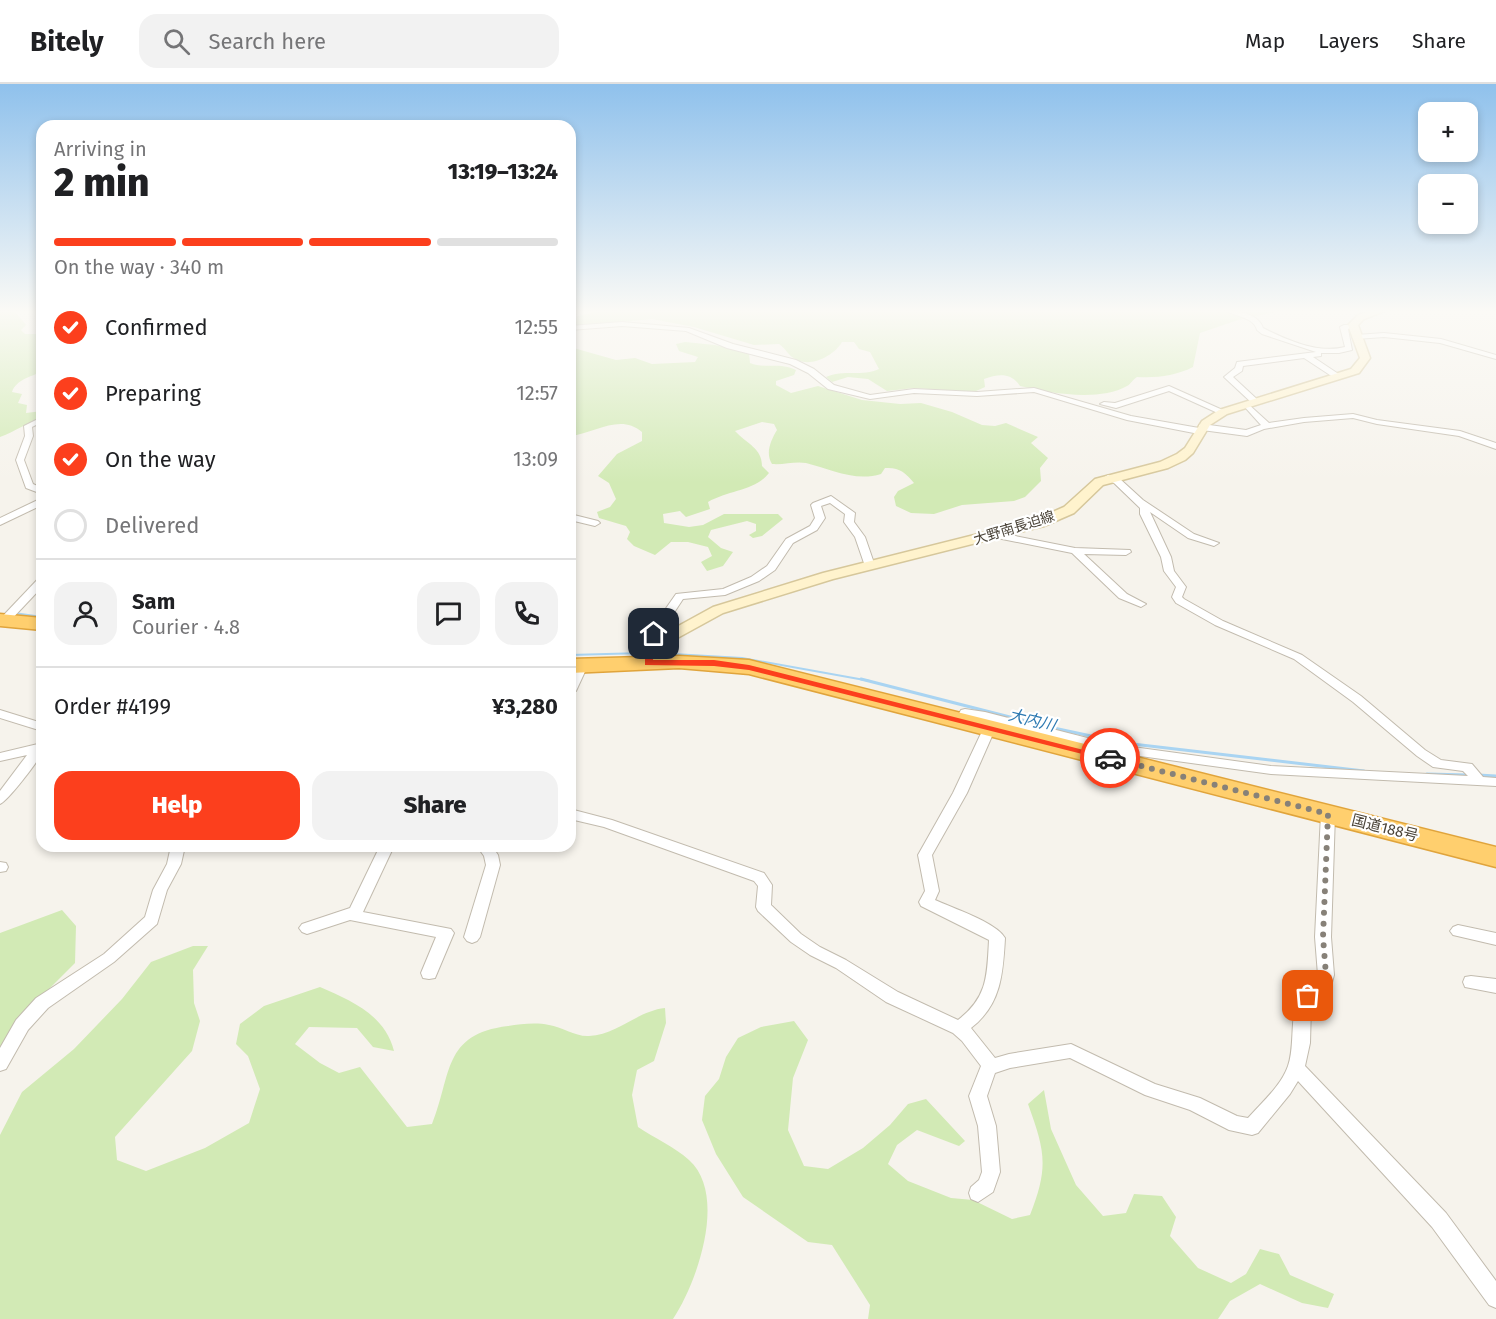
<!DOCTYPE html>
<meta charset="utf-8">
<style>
:root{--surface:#fff;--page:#f2f2f2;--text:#202124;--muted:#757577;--line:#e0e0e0;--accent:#fc3f1d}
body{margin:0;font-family:"Fira Sans","Noto Sans JP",sans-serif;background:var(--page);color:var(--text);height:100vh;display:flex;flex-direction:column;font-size:22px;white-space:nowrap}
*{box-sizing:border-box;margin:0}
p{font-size:20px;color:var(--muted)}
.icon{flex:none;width:33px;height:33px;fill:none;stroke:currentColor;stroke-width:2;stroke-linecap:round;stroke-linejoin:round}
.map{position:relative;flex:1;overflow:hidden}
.sheet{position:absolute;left:36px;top:36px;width:540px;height:732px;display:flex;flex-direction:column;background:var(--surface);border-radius:18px;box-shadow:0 3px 9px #0003}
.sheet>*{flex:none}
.fabs{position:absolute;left:1418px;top:18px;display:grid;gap:12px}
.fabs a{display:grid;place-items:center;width:60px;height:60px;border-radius:12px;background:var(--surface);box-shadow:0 3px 9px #0003;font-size:30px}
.pin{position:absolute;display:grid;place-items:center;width:51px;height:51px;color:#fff;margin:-26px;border-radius:12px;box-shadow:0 3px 9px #0006}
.courier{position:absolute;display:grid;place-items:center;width:60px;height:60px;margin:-30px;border:4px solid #fc3f1d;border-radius:50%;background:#fff;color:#222;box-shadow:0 2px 8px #0007}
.head em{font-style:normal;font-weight:800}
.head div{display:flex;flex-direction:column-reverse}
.head{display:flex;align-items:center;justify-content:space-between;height:102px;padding:0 18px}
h1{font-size:39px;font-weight:800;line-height:45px}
.bar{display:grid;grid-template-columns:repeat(4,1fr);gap:9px 6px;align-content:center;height:72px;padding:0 18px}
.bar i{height:8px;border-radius:4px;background:var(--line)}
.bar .on{background:var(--accent)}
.bar p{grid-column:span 4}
.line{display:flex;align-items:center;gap:15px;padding:0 18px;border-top:2px solid var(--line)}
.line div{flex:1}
.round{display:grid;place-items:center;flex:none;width:63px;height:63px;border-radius:18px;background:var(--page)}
ol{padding:0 18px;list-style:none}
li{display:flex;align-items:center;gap:18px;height:66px}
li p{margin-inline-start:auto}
li .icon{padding:6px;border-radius:50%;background:var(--accent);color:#fff;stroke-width:4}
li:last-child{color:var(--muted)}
li i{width:33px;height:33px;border:3px solid var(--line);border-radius:50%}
.cta{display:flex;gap:12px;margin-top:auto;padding:12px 18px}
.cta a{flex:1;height:69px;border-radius:18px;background:var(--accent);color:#fff;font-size:24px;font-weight:800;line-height:69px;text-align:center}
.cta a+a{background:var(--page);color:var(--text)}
header{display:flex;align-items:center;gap:36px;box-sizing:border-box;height:84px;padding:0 30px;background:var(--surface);border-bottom:2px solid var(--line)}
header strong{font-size:28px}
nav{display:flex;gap:33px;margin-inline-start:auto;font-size:21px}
.search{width:420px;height:54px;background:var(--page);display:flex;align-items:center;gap:15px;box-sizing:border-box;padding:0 21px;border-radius:18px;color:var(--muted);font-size:22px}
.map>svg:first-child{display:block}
.green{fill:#d2eab5}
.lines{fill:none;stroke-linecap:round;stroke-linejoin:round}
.stream-far1{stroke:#a9d4f2;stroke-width:2}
.stream{stroke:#a9d4f2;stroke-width:3}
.street-casing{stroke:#c2bbae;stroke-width:2}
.secondary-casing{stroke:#d6c79b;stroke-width:3}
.highway-casing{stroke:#e0a43c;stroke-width:3}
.street{fill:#fff;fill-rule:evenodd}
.secondary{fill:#fff3cd;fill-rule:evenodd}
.highway{fill:#ffcf6e;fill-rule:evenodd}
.route{fill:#fc3f1d}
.done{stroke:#878178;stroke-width:6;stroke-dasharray:0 10.8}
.labels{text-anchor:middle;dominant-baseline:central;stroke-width:4.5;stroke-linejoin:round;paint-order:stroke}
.far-street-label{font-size:14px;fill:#4b4439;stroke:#fff}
.street-label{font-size:15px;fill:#4b4439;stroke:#fff}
.water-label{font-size:16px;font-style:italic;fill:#2e7ab2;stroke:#fff}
</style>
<header>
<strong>Bitely</strong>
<div class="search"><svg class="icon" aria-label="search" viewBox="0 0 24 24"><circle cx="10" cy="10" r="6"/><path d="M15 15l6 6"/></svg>Search here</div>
<nav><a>Map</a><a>Layers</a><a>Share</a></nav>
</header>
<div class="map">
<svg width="1496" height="1235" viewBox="0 0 1496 1235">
<rect width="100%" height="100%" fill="#f6f3ec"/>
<!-- green -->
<g class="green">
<path d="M0 226 16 229 26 241 21 246 25 250H42V288C31 292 16 296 12 308L22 310 18 319 27 321 26 329 42 327V333C27 339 16 347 0 353Z"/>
<path d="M603 226H1284L1238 236 1200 249 1193 283C1175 292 1157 294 1137 293 1132 296 1131 300 1127 302 1099 318 1049 309 1020 302 1011 288 998 290 984 295L985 303 974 308 914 304 887 307 868 295 848 293 832 298 826 293C843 285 863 293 879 285L870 268 859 265 854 258H842C834 272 808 286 792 273 787 269 785 264 779 260L754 261 694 243 652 235 570 243V234Z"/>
<path d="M685 258 715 261 749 269 750 279C765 285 781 278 796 286L794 291 776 297V301L791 309 818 302 862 316 900 320 921 319 952 328 982 341 995 342 1006 339 1038 353 1031 359 1048 374 1040 384 1041 397 1025 413 1014 417 962 421 934 430 911 429 896 422 894 413 898 407 914 399C905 388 899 383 885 384L881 390C855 398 830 385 806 379 795 377 784 381 772 380 765 369 771 356 777 346L774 340 762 338 735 347C747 360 762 364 762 382L769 389C755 407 729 406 708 418L710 425 686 433 680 427 663 430 664 439 689 443 703 441 724 430H778L783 435 762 452 753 454 749 451 756 447V440L747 437 711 446 708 453 721 464 733 468 723 482 707 487 701 478 712 472 708 463 688 458H671L655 471 634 462 627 455 630 448 626 442 599 434 597 428 610 423 616 415 609 399 598 392 617 370 642 357V348C620 329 596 349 570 352V263L616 276 635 274 652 280 695 278 698 273 679 267 676 260Z"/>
<polygon points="62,826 76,842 75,879 46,908 0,965 0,849"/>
<path d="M193 862H208L193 886 194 919 200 937 192 967 115 1053 117 1076 146 1087 205 1064 249 1039 260 1005 248 972 236 960 240 940 264 922 320 903C352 917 385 931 394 967L373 963 357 944 309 943 295 960 320 979 339 989 360 983 407 1043 432 1040C452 991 442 950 508 942 521 940 536 938 549 941 562 943 576 953 589 952 617 951 637 927 665 924L666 939 654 977 637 986 632 1011 638 1043C654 1054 675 1063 689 1076 728 1111 697 1199 673 1235H0V1051L22 1008 74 965 122 915 151 878Z"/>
<path d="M794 937 808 956 793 994 788 1046 804 1082 828 1085 863 1064 890 1041 908 1020 926 1015 965 1057 959 1062 917 1046 897 1061 888 1080 908 1097 951 1114 973 1116 1012 1135 1030 1131C1049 1083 1045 1067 1028 1020L1044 1006 1051 1045 1076 1101 1103 1132 1126 1129 1134 1110 1162 1112 1176 1133 1170 1152 1198 1184 1231 1199 1246 1190 1260 1165 1279 1170 1290 1191 1334 1210 1328 1224 1302 1219 1260 1200 1230 1217 1218 1235H868L870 1221 832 1161 808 1158 743 1113 716 1070 702 1036 705 1012 719 995 726 973 738 954 761 943Z"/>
</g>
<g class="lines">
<!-- stream-far1 -->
<g class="stream-far1">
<polyline points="14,529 42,533"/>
<polyline points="656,569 742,574 870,597"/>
<polyline points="570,571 643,569"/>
</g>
<!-- stream -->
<g class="stream">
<polyline points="861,595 1049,643 1124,659 1364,687"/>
<polyline points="1427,690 1468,691"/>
<polyline points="1478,691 1496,692"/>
</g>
<!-- street casing -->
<g class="street-casing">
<g id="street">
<path d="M1224 226C1236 226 1259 230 1263 244 1287 256 1318 270 1345 263L1340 243 1344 241H1355V243L1348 245 1352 266 1339 269H1321V272L1313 273 1343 293 1336 295 1304 274 1243 282 1242 287 1233 293 1260 318 1253 320 1224 293 1235 284 1237 278 1316 268 1262 250 1257 246C1254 233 1234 232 1224 226Z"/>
<polygon points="622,238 689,244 733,260 796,276 814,285 834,301 870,311 914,305 977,308 1034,304 1131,332 1199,344 1199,341 1202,340 1246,346 1261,341 1243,321 1247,319 1269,339 1304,334 1353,330 1377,336 1460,347 1496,359 1496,365 1459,352 1377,340 1353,334 1304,338 1264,345 1247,352 1202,346 1202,349 1199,350 1127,336 1034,308 977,312 914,309 870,315 828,305 808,289 790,280 727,264 686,247 622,242 570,246 570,242"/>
<polygon points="1384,249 1441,255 1496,271 1496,275 1440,259 1384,253 1356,255 1352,253 1356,251"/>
<polygon points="1169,302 1227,328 1220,330 1169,307 1116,324 1100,320 1104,318 1115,319"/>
<polygon points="42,333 42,338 32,343 33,352 24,376 33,400 42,404 42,410 26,404 16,376 25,352 24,342"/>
<polygon points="1108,391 1120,395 1143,416 1194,450 1219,459 1214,462 1188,454 1150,428 1171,473 1174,487 1186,503 1182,513 1184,515 1223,537 1302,571 1361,612 1425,666 1441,676 1472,680 1483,693 1496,694 1496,702 1271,690 1111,668 985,636 969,633 965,639 957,639 955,636 961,626 965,625 985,628 1111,660 1271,682 1468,692 1463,687 1433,683 1417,672 1353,618 1294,575 1215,541 1176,519 1172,513 1176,503 1164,487 1161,473 1140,430 1140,424 1114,399 1103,394"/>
<polygon points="831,412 855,429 854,438 865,453 875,482 874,484 866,484 865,482 855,453 844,438 845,430 830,419 821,422 825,434 817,446 793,459 775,486 759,497 725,511 683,515 660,550 662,560 660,562 652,562 648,550 676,510 723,505 751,493 767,482 786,455 810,442 815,434 811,421 813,419"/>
<polygon points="42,414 42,421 0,441 0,434"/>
<polygon points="570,430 598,437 600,439 595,442 570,436"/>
<polygon points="995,448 1075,464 1130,466 1131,468 1126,471 1084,470 1127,510 1146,520 1141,523 1119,514 1072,469 992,453 992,449"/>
<polygon points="42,494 42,503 8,539 0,539 0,535 38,495"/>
<polygon points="582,578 588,581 576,607 570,611 570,594 578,579"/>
<polygon points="0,626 42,639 42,647 0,634"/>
<path d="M990 639 996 643 967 709 932 771 939 807 935 816C952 824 996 838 1005 854 1003 890 1001 921 971 944L995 974 1009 970 1071 960 1155 1000 1200 1014 1237 1032 1248 1034C1262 1018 1281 1002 1288 982 1296 960 1288 926 1302 909 1305 904 1312 901 1317 897L1318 891 1315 853 1321 730 1323 727H1333L1335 730 1331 853 1334 891 1330 906 1314 917 1311 922 1310 959 1305 982 1446 1129 1496 1197V1224L1489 1221 1432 1143 1298 997 1290 1010 1258 1049 1252 1051 1229 1046 1190 1026 1145 1011 1070 974 1010 984 995 989 987 1012 996 1042 1000 1088 993 1108 978 1118 971 1115 969 1109 971 1103 979 1096 982 1088 978 1042 969 1012 981 982 962 957 953 949 886 918 836 884 810 871 791 858 758 827 756 823 758 802 754 797 604 743 570 735V725L612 736 764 789 772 801 771 821 801 850 820 863 846 876 898 908 958 936C988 913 987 891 989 856L921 822 919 818 925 807 918 771 953 709 984 643Z"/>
<path d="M42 659C42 662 43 665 42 668 40 675 8 717 0 720V707L27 671 0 677V669Z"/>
<polygon points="171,762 185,762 181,780 167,806 157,840 114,878 48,924 28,946 6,985 0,987 0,964 16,936 36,914 104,870 145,833 153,806 167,780"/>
<polygon points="380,762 394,762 363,828 451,845 454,849 435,894 429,895 423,894 421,889 436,853 350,836 307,850 302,848 299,844 302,840 350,824"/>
<polygon points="477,762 492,762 498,771 500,781 480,853 477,857 472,859 467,857 464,853 486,781 484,772"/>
<polygon points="0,778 6,779 8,783 6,787 0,788"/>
<polygon points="1458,841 1496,849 1496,861 1453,851 1450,847 1453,843"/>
<polygon points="1471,892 1496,895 1496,909 1465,903 1463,898 1465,893"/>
</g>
</g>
<!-- secondary casing -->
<g class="secondary-casing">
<polygon id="secondary" points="1373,226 1387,226 1364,235 1358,241 1370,274 1359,289 1227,330 1210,341 1193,369 1185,376 1168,384 1103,401 1074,429 1044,442 833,495 723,529 661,563 658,567 654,582 642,582 640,579 642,566 651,557 713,523 823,489 1034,436 1064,423 1095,395 1160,378 1177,370 1185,364 1202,337 1219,326 1351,285 1360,274 1348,241 1358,231"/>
</g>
<!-- highway casing -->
<g class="highway-casing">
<g id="highway">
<polygon points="0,530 42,534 42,546 0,542"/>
<polygon points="679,572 749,576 1496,763 1496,783 749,590 679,584 570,589 570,575"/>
</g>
</g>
<!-- street -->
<use href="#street" class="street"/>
<!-- secondary -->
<use href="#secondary" class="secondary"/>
<!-- highway -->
<use href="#highway" class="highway"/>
</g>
<!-- sky -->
<linearGradient id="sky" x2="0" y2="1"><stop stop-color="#8fc1ec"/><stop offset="0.57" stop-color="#fbfaf6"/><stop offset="1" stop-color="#fbfaf6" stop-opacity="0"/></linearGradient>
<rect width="1496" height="399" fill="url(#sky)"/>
<!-- route -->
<polygon class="route" points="654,548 658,550 661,560 654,567 653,576 714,576 749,581 1115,674 1110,677 749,586 714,582 645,581 645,566 652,559 649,550"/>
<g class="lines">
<!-- done -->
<polyline class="done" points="1110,674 1328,730 1323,853 1326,891 1324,901 1308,912"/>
</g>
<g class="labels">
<!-- far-street labels -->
<g class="far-street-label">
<text transform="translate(1014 444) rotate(-17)">大野南長迫線</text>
</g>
<!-- street labels -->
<g class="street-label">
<text transform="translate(1385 744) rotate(14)">国道188号</text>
</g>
<!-- water labels -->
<g class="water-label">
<text transform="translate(1032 636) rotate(14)">大内川</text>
</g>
</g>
</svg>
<div class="fabs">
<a>+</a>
<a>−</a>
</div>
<div class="pin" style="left:1308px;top:912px;background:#ea580c"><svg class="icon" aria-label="bag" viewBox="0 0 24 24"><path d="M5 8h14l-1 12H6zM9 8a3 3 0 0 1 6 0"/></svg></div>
<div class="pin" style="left:654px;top:550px;background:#1f2937"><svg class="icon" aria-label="home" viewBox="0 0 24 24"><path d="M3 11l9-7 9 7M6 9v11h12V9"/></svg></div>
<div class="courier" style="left:1110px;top:674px"><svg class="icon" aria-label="car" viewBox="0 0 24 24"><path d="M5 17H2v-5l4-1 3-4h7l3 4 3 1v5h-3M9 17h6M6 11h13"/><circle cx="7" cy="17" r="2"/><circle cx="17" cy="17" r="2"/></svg></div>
<section class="sheet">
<div class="head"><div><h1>2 min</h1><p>Arriving in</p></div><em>13:19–13:24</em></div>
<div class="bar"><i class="on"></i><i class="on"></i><i class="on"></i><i></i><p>On the way · 340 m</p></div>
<ol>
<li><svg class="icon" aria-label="check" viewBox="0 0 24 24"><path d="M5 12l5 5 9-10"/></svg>Confirmed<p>12:55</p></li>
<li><svg class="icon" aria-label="check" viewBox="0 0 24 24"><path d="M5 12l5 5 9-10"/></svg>Preparing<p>12:57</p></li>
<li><svg class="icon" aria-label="check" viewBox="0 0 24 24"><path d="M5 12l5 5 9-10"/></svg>On the way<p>13:09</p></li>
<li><i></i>Delivered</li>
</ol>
<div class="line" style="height:108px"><a class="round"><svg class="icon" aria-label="person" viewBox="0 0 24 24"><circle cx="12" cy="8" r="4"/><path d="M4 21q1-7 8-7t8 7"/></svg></a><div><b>Sam</b><p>Courier · 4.8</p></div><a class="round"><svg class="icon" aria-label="chat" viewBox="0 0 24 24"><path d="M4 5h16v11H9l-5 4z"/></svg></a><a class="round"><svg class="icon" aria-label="phone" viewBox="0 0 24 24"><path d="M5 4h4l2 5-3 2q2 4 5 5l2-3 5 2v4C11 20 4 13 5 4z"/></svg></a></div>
<div class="line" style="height:78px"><div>Order #4199</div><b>¥3,280</b></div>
<div class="cta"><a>Help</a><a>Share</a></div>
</section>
</div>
